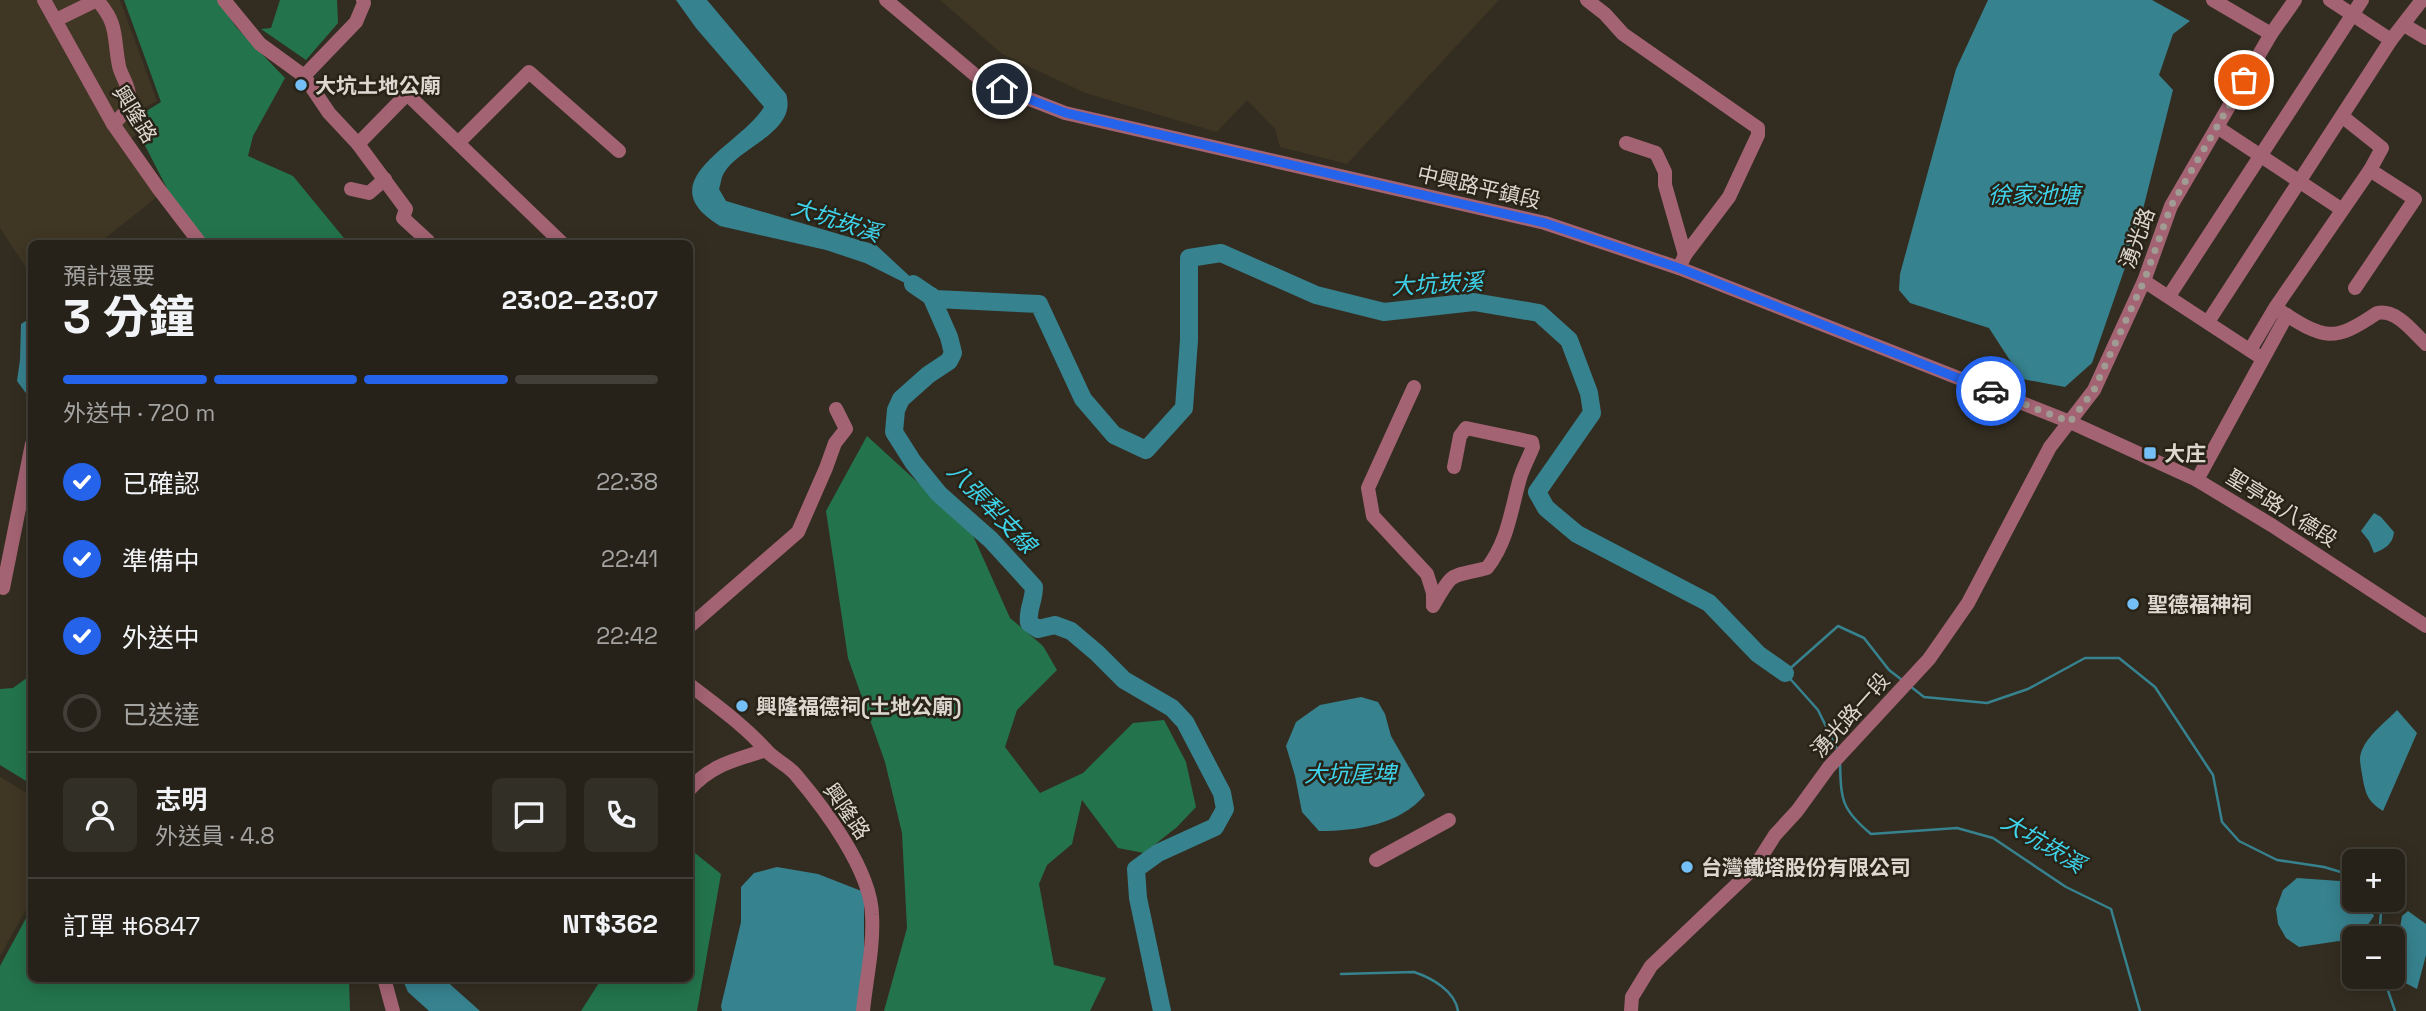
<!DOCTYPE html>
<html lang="zh-TW">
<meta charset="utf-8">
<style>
:root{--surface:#262219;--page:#322f26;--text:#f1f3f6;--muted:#a4a4a2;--line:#423f38;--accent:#2563eb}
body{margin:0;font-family:"Space Grotesk","Noto Sans TC",sans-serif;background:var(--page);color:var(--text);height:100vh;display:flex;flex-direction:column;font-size:26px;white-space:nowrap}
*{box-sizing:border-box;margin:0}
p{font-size:23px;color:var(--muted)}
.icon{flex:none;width:38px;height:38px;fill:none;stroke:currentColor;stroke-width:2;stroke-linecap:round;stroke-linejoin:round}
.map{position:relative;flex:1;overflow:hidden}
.panel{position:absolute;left:28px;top:240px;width:665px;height:742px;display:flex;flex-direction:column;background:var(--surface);border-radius:10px;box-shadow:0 4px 18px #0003,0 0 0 2px var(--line)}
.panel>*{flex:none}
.controls{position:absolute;left:2342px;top:849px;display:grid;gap:14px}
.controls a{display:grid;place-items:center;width:63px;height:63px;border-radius:10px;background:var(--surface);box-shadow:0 4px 18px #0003,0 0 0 2px var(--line);font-size:35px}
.pin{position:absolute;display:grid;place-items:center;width:60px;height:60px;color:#fff;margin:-30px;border:4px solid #fff;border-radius:50%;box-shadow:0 2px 7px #0007}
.courier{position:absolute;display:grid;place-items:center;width:70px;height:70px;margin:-35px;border:5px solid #2563eb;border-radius:50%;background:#fff;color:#222;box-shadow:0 2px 9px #0007}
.head em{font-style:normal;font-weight:700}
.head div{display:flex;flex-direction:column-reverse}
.head{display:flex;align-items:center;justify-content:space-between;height:119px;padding:0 35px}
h1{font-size:46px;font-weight:700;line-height:52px}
.bar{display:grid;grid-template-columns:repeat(4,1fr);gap:10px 7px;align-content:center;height:84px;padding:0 35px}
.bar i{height:9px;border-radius:5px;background:var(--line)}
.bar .on{background:var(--accent)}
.bar p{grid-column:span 4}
.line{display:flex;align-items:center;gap:18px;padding:0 35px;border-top:2px solid var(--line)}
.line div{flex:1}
.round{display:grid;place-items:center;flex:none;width:74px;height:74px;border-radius:10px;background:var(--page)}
ol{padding:0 35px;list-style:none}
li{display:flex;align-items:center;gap:21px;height:77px}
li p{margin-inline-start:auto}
li .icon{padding:7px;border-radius:50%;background:var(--accent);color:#fff;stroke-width:4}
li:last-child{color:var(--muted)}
li i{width:38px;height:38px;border:4px solid var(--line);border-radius:50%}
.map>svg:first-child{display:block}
.built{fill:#3f3623}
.forest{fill:#23744c}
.water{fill:#37828f}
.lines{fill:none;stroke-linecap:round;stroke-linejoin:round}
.stream{stroke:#37828f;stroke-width:2.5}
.river{stroke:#37828f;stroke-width:18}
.minor{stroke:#a36373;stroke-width:14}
.done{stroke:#a19c93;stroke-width:7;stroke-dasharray:0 12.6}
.route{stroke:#2563eb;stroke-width:9}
.poi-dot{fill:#74c0f6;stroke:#292317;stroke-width:2.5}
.labels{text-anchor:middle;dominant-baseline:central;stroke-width:5;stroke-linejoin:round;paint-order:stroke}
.poi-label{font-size:21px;font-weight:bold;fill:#dcd8d0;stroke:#292317;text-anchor:start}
.street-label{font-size:21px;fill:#dcd8d0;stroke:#292317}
.water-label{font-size:23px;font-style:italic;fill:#3ed4ec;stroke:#292317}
</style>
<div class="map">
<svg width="2426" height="1011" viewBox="0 0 2426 1011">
<rect width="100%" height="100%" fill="#332d21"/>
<!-- built -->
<g class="built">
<polygon points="0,0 37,0 157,197 99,243 32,243 31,275 0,228"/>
<polygon points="50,0 120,0 157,101 132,114 129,123 136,135 130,139"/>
<polygon points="940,0 1499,0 1347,164 1280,147 1275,129 1247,100 1217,132 1085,93 1002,54"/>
<polygon points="0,777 32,796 31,901 0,956"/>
</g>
<!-- forest -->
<g class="forest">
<polygon points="124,0 218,0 236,27 285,78 253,136 248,156 293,176 348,243 206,243 175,204 132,120 161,102"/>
<polygon points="280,0 337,0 338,23 306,60 261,29 271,28"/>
<polygon points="867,436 971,531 1010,618 1043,646 1057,670 1017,710 1005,747 1040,793 1083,773 1133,723 1164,720 1186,762 1196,807 1177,827 1144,853 1118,848 1082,800 1072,844 1047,865 1039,884 1054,965 1106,978 1090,1011 884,1011 907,928 902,833 885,762 848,658 826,511"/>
<polygon points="31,675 31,784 0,765 0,689 13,688"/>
<polygon points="690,849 721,874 697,1011 581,1011 602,978 690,978"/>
<polygon points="31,909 32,978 349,978 350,1011 0,1011 0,966"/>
</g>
<!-- water -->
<g class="water">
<path d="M676 0H707L786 94C798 132 739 147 724 173 721 177 721 184 719 189L726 201 876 245 931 296 865 263 826 250 720 226C646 181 740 146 764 107L696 28Z"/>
<polygon points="1988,0 2152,0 2190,21 2173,34 2159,75 2173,90 2137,233 2092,363 2065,387 2022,379 1989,328 1910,303 1899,290 1900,274 1956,69"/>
<polygon points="29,319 32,320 31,400 17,381 20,360 21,324"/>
<path d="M2374 513 2381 517 2394 532C2393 544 2385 549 2374 553L2369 541 2361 531Z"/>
<path d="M1361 697 1378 702 1385 714 1391 736 1425 795C1399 825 1357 831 1319 831L1302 812 1295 776 1286 746 1296 722 1320 705Z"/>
<path d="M2397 710 2417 733 2383 811C2369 802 2366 796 2363 780 2362 773 2360 765 2360 758 2362 739 2385 723 2397 710Z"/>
<polygon points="777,867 818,874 864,892 864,951 861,1011 722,1011 721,1006 741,922 741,887 754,873"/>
<polygon points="2297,878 2354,882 2354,900 2361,900 2360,906 2370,909 2374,916 2362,933 2371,938 2354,938 2354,949 2339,941 2299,947 2286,938 2278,924 2276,909 2283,890"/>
<polygon points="2408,911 2426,924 2426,955 2417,989 2392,976 2402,916"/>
<polygon points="402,978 443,978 480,1011 429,1011 408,992"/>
</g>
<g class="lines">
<!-- stream -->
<g class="stream">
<polyline points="1910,686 1924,697 1987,703 2028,689 2085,658 2119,658 2155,687 2213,775 2222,822 2239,841 2277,860 2324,867 2354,876"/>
<polyline points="1837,749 1818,710 1785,673 1838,626 1864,638 1889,670 1902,680"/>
<path d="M1840 762C1841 800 1841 809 1871 834L1957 828 1993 838 2066 887 2111 909 2140 1011"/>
<polyline points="2379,938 2382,900"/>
<path d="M1341 974 1414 972C1432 978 1455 991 1458 1011"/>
<polyline points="2383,976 2395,1011"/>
</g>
<!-- river -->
<g class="river">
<polyline points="913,284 935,299 1039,304 1083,399 1114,435 1146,450 1184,408 1189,340 1189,258 1221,253 1316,295 1384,312 1474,302 1539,313 1569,340 1589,393 1592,413 1537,492 1546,508 1577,534 1709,603 1758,654 1785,673"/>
<path d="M931 296 949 337 953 353 949 361 928 375 901 399 896 410 894 432 913 462 939 494 991 540 1034 587C1034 601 1027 610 1029 623L1038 629 1055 625 1071 631 1097 653 1124 680 1172 708 1185 722 1222 793 1225 809 1215 827 1158 853 1136 869 1138 898 1162 1011"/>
</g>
<!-- minor -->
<g class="minor">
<polyline points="44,0 113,124 158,188 200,243"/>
<polyline points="224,0 260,44 304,76 329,113 358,144"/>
<polyline points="886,0 981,80 1065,113 1545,223 1679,268 2070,422 2197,480 2273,526 2426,626"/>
<polyline points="1587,0 1605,14 1623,34 1758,128 1758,135 1729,197 1685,255 1679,268"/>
<polyline points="2213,0 2271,34"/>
<polyline points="2330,0 2391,40"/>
<path d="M56 20 97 0C119 25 113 36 119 66 121 76 130 87 129 97 129 110 122 116 113 124"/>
<polyline points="2404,25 2426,38"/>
<polyline points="304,76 356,22 364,3 363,0"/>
<polyline points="2217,127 2341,209"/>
<polyline points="459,142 529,72 619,151"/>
<polyline points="1626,143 1656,153 1665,172 1665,185 1685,255"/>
<polyline points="351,189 369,193 385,179"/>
<polyline points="426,243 428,241 403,218 406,209 358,144 407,94 562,243"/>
<polyline points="2144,281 2257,355"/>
<polyline points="2355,288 2415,199 2370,170"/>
<polyline points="2169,296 2362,0"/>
<path d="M2280 311C2324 339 2333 343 2377 313 2397 309 2413 332 2426 344"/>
<polyline points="2208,322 2391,40 2422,0"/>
<polyline points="2250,350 2275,308 2370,170 2382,148 2343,117"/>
<polyline points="1414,387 1368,488 1373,516 1427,574 1433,593 1433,604"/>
<polyline points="2197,480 2287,315"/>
<polyline points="3,588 32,444"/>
<path d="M1433 606C1454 570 1448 578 1487 568 1508 541 1511 510 1520 478 1523 468 1529 457 1533 447L1532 442 1466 428 1460 436 1454 467"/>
<polyline points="690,626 798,532 826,468 835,443 846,429 836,409"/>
<path d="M690 685C717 706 744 725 767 751 775 760 788 765 796 775 824 808 871 870 872 915 874 946 866 980 863 1011"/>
<path d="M690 789C712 764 736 760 766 750"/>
<polyline points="1376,860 1449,820"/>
<polyline points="384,978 393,1011"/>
<polyline points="1631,1011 1632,997 1651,966 1754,868 1775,835 1797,811 1829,767 1929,659 1968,603 2050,447 2094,390 2144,281 2171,206 2271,34 2295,0"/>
</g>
</g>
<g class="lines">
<!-- done -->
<polyline class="done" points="1991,391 2070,422 2094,390 2102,372 2144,281 2171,206 2244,80"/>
<!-- route -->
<polyline class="route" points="1002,89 1066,113 1545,223 1679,268 1991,391"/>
</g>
<!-- markers -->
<g class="poi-dot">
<circle cx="301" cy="85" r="7"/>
<rect x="2143" y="446" width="14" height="14" rx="3.5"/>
<circle cx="2133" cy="604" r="7"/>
<circle cx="742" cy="706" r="7"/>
<circle cx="1687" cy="867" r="7"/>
</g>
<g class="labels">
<!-- poi labels -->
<g class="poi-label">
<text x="315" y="85">大坑土地公廟</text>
<text x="2164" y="453">大庄</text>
<text x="2147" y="604">聖德福神祠</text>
<text x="756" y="706">興隆福德祠(土地公廟)</text>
<text x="1701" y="867">台灣鐵塔股份有限公司</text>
</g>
<!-- street labels -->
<g class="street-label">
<text transform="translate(135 114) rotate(58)">興隆路</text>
<text transform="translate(1479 187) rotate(13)">中興路平鎮段</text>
<text transform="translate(2137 238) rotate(-70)">湧光路</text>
<text transform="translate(2282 508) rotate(32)">聖亭路八德段</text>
<text transform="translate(1850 715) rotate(-48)">湧光路一段</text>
<text transform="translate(847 811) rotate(55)">興隆路</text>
</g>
<!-- water labels -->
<g class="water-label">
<text x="2034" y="195">徐家池塘</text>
<text transform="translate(836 220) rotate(18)">大坑崁溪</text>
<text transform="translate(1437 284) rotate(-3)">大坑崁溪</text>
<text transform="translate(992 508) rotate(46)">八張犁支線</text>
<text x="1350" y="774">大坑尾埤</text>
<text transform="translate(2043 843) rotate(31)">大坑崁溪</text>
</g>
</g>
</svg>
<div class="controls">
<a>+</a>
<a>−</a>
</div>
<div class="pin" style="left:2244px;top:80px;background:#ea580c"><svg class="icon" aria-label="bag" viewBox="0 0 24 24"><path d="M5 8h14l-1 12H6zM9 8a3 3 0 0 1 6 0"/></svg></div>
<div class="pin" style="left:1002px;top:89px;background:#1f2937"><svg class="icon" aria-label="home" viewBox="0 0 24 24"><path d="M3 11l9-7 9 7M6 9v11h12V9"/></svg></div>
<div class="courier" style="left:1991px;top:391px"><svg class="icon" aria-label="car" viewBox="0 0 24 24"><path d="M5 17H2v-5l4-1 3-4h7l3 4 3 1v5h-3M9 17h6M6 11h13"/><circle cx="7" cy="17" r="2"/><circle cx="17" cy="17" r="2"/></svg></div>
<section class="panel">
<div class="head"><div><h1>3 分鐘</h1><p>預計還要</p></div><em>23:02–23:07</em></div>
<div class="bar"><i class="on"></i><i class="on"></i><i class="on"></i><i></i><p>外送中 · 720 m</p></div>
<ol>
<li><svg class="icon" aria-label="check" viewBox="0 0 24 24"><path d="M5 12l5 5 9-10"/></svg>已確認<p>22:38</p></li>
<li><svg class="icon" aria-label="check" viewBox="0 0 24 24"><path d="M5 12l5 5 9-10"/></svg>準備中<p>22:41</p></li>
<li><svg class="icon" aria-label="check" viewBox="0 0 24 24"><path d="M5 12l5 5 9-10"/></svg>外送中<p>22:42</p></li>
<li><i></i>已送達</li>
</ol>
<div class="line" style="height:126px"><a class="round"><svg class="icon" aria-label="person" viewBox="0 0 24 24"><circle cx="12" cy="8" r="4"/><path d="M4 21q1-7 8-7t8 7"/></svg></a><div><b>志明</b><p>外送員 · 4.8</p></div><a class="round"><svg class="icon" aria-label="chat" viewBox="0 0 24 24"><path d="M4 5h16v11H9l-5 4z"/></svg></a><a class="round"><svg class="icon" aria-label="phone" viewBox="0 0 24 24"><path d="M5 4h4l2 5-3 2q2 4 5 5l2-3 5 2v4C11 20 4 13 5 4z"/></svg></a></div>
<div class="line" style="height:91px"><div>訂單 #6847</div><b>NT$362</b></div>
</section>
</div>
